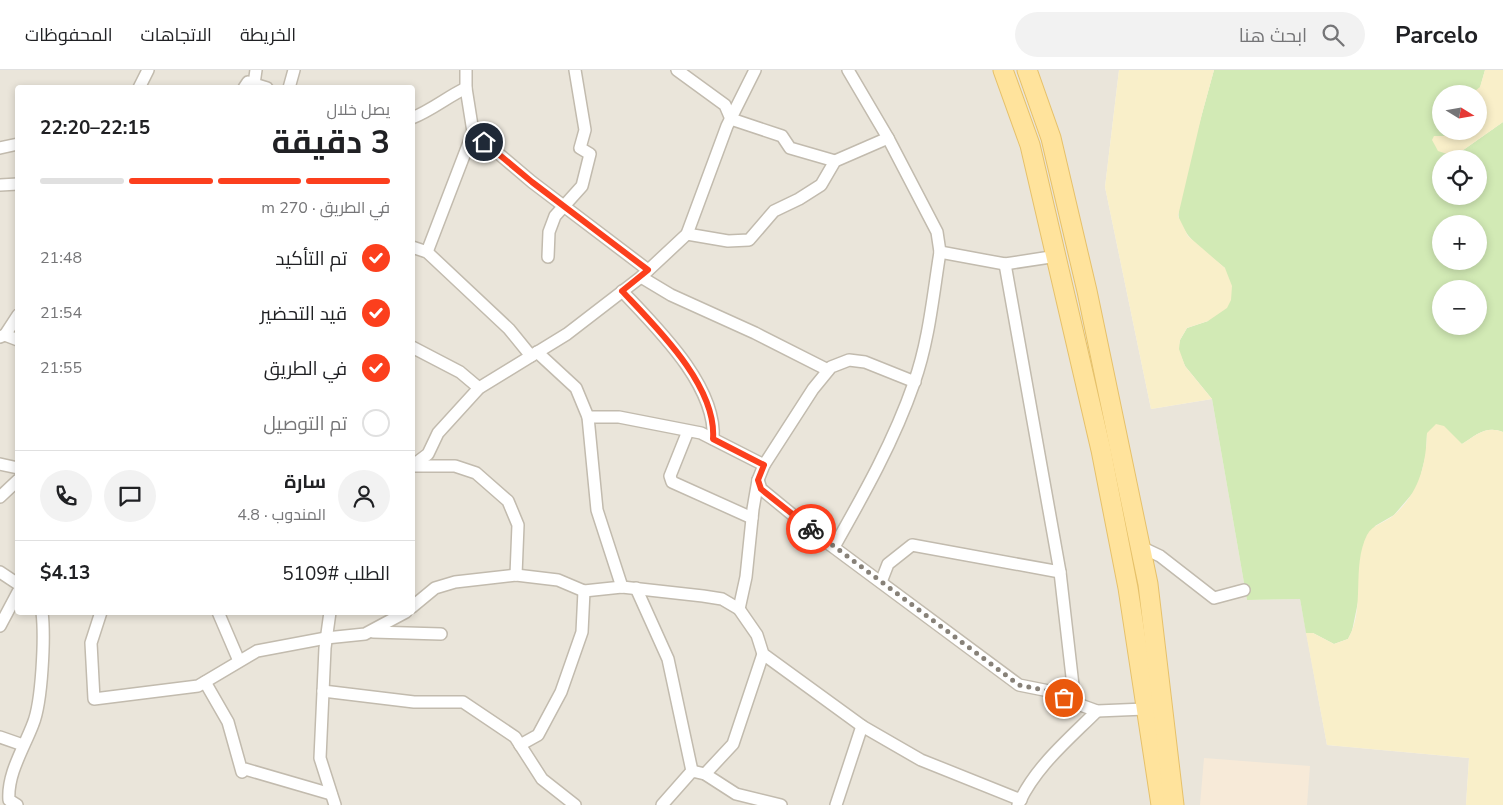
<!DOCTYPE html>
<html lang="ar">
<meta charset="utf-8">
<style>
:root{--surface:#fff;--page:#f2f2f2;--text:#202124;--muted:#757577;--line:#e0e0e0;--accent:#fc3f1d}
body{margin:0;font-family:"Nunito Sans",Cairo,sans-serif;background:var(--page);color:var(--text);direction:rtl;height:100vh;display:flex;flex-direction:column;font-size:19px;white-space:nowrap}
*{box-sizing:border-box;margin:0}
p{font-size:16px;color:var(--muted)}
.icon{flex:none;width:28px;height:28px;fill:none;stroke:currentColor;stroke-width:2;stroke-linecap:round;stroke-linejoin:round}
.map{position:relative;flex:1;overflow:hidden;direction:ltr}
.side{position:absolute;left:15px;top:15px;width:400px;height:530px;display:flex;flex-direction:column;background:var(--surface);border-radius:5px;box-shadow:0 2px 8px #0003;direction:rtl}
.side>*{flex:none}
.needle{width:32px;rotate:101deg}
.buttons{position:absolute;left:1432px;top:15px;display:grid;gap:10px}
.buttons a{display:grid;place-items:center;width:55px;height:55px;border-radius:50%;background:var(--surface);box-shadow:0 2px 8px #0003;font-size:25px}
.pin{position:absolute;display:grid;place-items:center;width:42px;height:42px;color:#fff;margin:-21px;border:2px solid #fff;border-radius:50%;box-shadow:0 1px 5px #0007}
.courier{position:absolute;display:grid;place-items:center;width:50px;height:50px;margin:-25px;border:4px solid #fc3f1d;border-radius:50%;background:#fff;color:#222;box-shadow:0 1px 6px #0007}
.overview em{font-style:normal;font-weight:700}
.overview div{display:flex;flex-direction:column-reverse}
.overview{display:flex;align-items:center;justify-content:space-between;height:85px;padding:0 25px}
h1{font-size:32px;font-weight:700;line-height:38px}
.bar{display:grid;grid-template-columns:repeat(4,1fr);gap:8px 5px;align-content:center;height:60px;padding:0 25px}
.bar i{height:6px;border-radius:4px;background:var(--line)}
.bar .current{background:var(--accent)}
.bar p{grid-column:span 4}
.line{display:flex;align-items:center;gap:12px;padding:0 25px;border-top:1px solid var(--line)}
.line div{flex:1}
.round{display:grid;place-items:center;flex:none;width:52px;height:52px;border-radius:26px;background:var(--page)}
ol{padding:0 25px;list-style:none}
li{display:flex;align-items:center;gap:15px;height:55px}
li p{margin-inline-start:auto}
li .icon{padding:5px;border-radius:50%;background:var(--accent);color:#fff;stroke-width:4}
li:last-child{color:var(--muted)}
li i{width:28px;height:28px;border:2px solid var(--line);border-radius:50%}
header{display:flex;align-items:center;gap:30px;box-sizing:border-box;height:70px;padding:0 25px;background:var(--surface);border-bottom:1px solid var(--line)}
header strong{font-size:24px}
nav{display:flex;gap:28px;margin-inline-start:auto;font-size:18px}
.search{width:350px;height:45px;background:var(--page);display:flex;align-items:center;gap:12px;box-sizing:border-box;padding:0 18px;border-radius:28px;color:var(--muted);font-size:19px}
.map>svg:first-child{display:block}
.residential{fill:#eae5da;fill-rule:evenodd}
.commercial{fill:#f7ead8}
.green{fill:#d2eab5;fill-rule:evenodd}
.sand{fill:#f9efc9}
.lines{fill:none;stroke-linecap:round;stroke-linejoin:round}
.minor-casing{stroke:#c2bbae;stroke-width:14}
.primary-casing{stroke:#e6c16a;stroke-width:21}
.minor{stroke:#fff;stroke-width:11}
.primary{stroke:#ffe39c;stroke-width:19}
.done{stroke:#878178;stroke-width:5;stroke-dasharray:0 9}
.route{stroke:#fc3f1d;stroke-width:6}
</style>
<header>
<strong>Parcelo</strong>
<div class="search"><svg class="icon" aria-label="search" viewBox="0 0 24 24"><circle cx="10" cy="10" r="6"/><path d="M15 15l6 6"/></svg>ابحث هنا</div>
<nav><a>الخريطة</a><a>الاتجاهات</a><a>المحفوظات</a></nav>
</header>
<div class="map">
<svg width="1503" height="735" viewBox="0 0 1503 735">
<rect width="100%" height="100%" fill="#f6f3ec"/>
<!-- residential -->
<path class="residential" d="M0 0H1119L1105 117 1151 339 1212 329 1247 530 1300 529 1327 675 1469 688 1466 735H0ZM18 18H412V542H18Z"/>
<!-- commercial -->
<polygon class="commercial" points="1204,688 1310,696 1307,735 1200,735"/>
<!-- green -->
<path class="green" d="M1214 0H1485L1480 18 1471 24H1441V61H1453L1447 66H1434L1459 83 1503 52V362C1486 355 1476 365 1462 374L1427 363 1426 384 1418 417 1394 445 1375 456 1361 490 1358 532 1352 561 1348 569 1334 574 1313 563H1306L1300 529 1247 530 1212 329 1185 296 1178 279 1180 270 1187 258 1208 251 1225 198C1208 184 1187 171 1179 149 1175 138 1209 19 1214 0ZM1441 89H1479V126H1441ZM1441 154H1479V191H1441ZM1441 219H1479V256H1441Z"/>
<!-- sand -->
<g class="sand">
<polygon points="1119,0 1214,0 1202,44 1178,146 1188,166 1225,198 1232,216 1231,230 1227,238 1208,251 1187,258 1180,270 1179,279 1185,296 1212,329 1151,339 1105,117"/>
<polygon points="1485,0 1503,0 1503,52 1459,83 1450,85 1438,81 1432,70 1434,66 1447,66 1453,61 1479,61 1479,24 1471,24 1480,17"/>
<path d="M1436 354 1444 356 1462 374C1476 365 1486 355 1503 362V735H1466L1469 688 1327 675 1306 563H1313L1334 574 1348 569C1366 538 1351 497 1367 465 1373 454 1385 453 1394 445 1419 423 1426 395 1427 363Z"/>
</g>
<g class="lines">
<!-- minor casing -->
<g class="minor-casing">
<g id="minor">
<polyline points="677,0 725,35 731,49 782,66 790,78 835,91"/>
<polyline points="848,0 888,68 937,162 940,182 1005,194 1057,186"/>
<polyline points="254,14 256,0"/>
<polyline points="139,18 148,0"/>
<polyline points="244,18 248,12 267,18"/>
<polyline points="289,18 294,0"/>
<path d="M412 48C432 40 447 27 466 18"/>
<polyline points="473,62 532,112 648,200"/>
<polyline points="0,78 18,74"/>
<polyline points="0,115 18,114"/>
<polyline points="687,164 728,171 749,170 774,141 799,129 821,115 835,91 888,68"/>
<polyline points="412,177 427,182 509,259 531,286"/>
<polyline points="427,182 473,62 466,18 466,0"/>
<polyline points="548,187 549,162 555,146 582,116 590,84 580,78 585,60 575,0"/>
<polyline points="1005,194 1060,502 1075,633"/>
<polyline points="641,207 671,225 755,263 828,300"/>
<path d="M622 221C657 258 717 316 713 369"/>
<polyline points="5,265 18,245"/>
<polyline points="0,267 5,265 18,270"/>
<polyline points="412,277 460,302 479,318"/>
<polyline points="537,282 576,318 588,347 597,440 622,517"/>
<polyline points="588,347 619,347 701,363 764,395"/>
<polyline points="688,361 670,406 672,412 752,448"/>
<polyline points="0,394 18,398"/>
<polyline points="412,396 428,384 438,363 479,318 567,264 641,207 687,164 727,56 755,0"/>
<polyline points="413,396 455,396 476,403 508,431 518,455 516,505"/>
<polyline points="758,410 761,419 821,468 1019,615 1054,622 1075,633 1097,641 1145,639"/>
<polyline points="0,427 18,410"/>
<path d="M834 477C864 424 894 371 914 313 929 271 933 225 940 182"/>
<polyline points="1141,477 1160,486 1214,528 1244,520"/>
<polyline points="0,502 18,514"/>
<polyline points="881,512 888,494 912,475 1060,502"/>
<polyline points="636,518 668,589 692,701"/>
<polyline points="412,537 435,518 455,512 516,505 558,510 584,521 622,517 703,526 722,529 739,539 757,565 763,584 862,656 921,690 1021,730"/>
<polyline points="739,539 746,507 753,439 758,410 764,395 813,319 831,297 849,290 865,292 915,312"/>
<polyline points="101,542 91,573 94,629 198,616 257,581 326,568 365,564 406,542"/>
<polyline points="218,542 239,591"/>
<polyline points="330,542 325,578 320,688 335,735"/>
<polyline points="0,556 18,522"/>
<polyline points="373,562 441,564"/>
<polyline points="205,612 228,652 242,702 245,699 331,724"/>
<polyline points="323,621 414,632 463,632 515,667 542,709 575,735"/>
<polyline points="0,667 23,675"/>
<polyline points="520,675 538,665 561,622 582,562 584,521"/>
<polyline points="705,704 733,674 763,584"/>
<path d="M17 735 9 730C7 704 24 678 33 654 42 632 45 567 42 542"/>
<polyline points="662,735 692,701 705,704 736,724 781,735"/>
<polyline points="836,735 862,656"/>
<path d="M1018 735C1035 697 1068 670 1097 641"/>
</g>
</g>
<!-- primary casing -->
<g class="primary-casing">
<g id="primary">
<polyline points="1003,0 1030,75 1101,380 1128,518 1161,735"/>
<polyline points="1027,0 1051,68 1087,221 1148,514 1174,735"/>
</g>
</g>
<!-- minor -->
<use href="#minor" class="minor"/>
<!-- primary -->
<use href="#primary" class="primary"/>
</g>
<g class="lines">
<!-- done -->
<polyline class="done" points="811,459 1019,615 1054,622 1064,628"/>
<!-- route -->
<path class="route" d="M484 72 532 112 648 200 622 221C657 258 717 316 713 369L764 395 758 410 761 419 811 459"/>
</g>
</svg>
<div class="buttons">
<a><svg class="needle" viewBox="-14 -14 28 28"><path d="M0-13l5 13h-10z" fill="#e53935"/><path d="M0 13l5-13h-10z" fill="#757577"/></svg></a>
<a><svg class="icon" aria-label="locate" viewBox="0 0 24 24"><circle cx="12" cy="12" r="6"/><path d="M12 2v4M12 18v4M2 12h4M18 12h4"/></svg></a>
<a>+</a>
<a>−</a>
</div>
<div class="pin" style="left:1064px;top:628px;background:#ea580c"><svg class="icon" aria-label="bag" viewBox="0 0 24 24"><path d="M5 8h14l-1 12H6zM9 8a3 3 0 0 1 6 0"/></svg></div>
<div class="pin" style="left:484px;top:72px;background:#1f2937"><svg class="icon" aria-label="home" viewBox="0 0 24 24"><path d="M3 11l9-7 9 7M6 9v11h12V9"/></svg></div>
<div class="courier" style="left:811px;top:459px"><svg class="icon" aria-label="bike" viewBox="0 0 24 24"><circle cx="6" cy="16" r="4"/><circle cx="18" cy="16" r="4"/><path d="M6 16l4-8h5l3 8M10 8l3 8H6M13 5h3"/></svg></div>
<section class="side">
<div class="overview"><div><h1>3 دقيقة</h1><p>يصل خلال</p></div><em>22:15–22:20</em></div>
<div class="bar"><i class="current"></i><i class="current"></i><i class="current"></i><i></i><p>في الطريق · 270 m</p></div>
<ol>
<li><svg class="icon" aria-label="check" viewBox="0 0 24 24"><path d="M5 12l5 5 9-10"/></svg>تم التأكيد<p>21:48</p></li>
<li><svg class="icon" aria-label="check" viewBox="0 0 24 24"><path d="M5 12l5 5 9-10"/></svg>قيد التحضير<p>21:54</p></li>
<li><svg class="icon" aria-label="check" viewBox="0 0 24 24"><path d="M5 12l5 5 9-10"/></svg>في الطريق<p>21:55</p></li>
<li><i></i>تم التوصيل</li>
</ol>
<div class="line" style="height:90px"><a class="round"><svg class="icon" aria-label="person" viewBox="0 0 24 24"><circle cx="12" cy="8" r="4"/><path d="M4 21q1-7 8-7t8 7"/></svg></a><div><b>سارة</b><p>المندوب · 4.8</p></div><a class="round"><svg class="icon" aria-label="chat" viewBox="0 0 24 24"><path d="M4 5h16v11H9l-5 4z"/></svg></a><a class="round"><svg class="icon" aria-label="phone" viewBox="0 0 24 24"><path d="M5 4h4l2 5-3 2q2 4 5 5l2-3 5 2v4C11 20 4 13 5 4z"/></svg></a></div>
<div class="line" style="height:65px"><div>الطلب #5109</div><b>$4.13</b></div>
</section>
</div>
